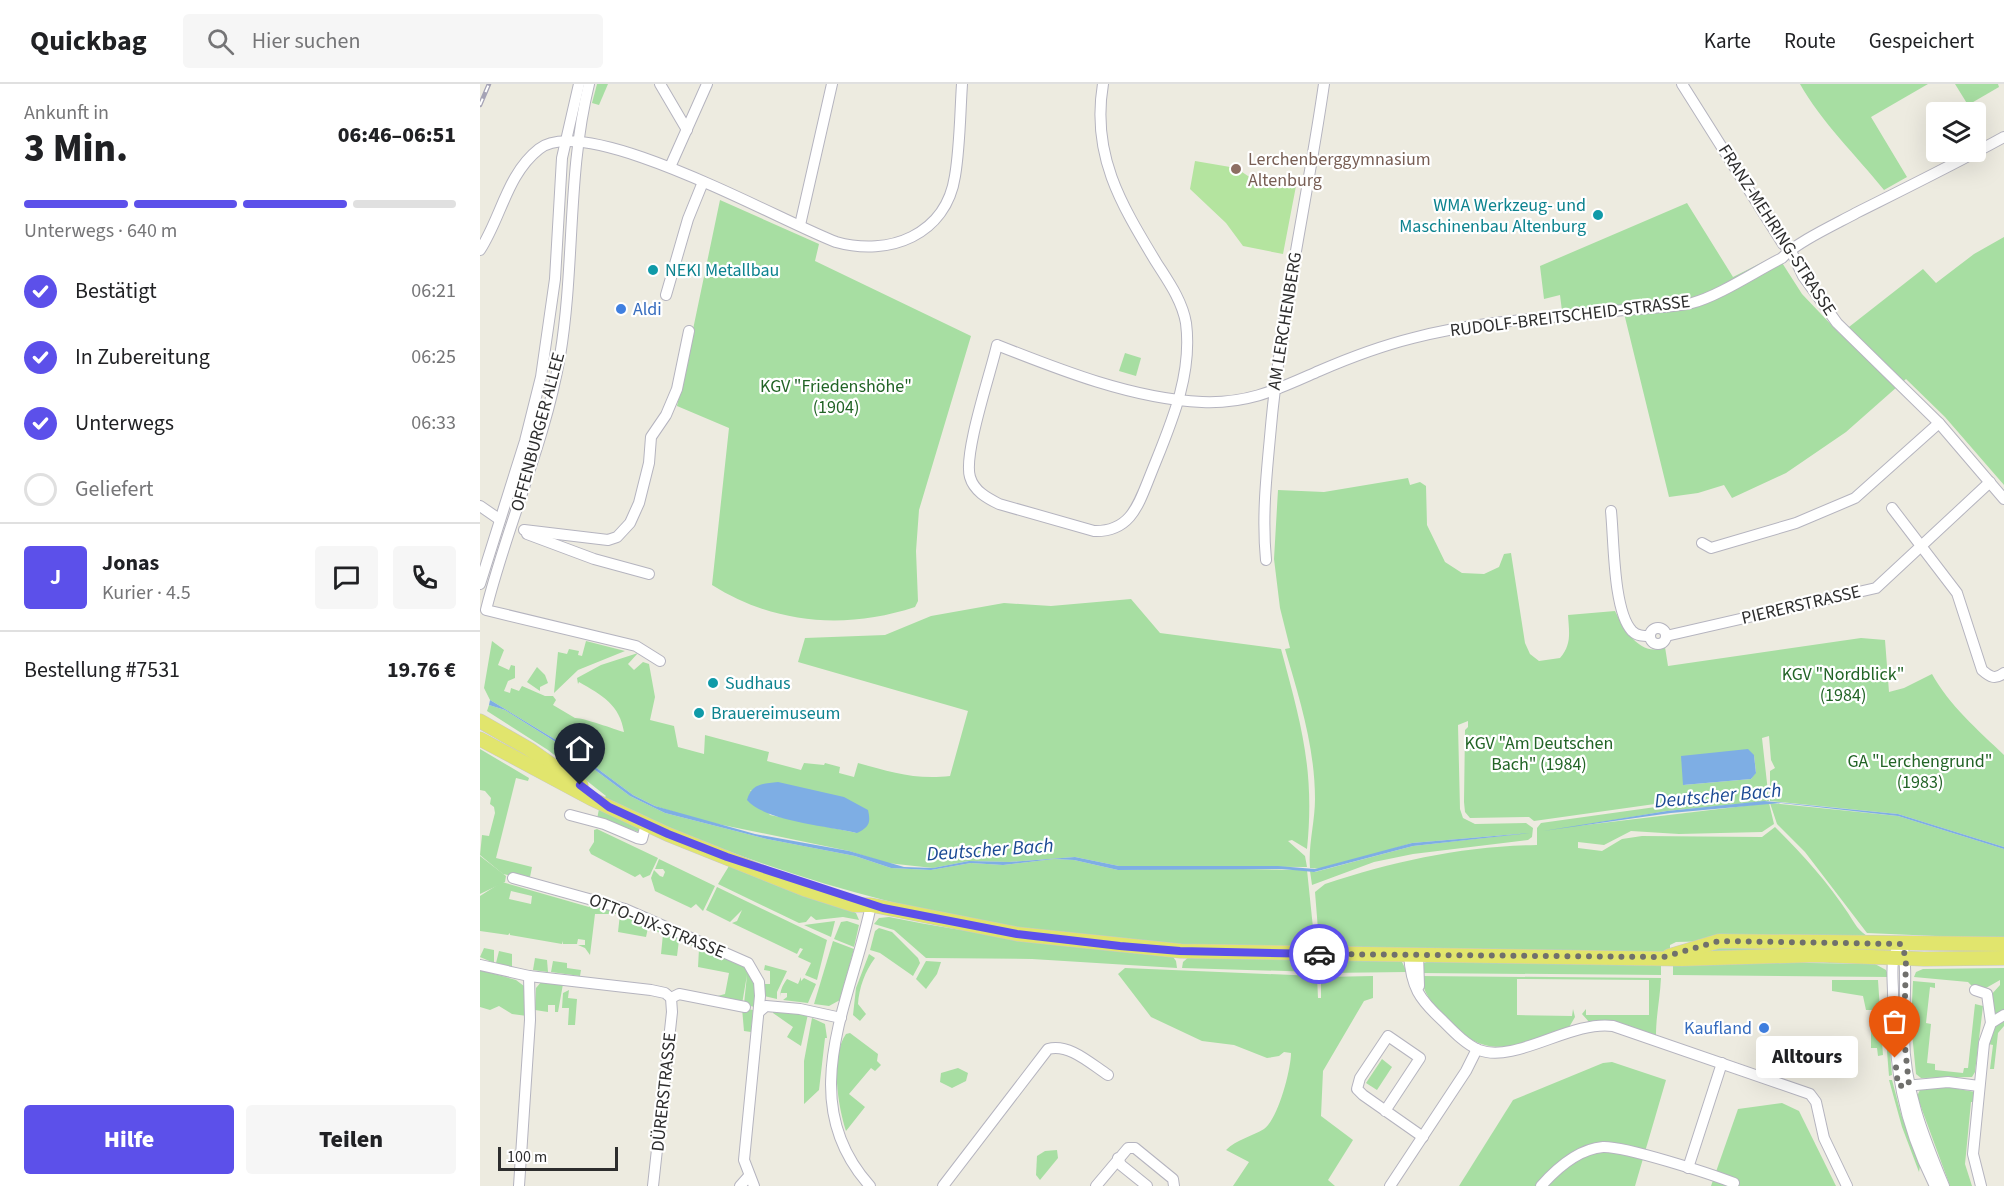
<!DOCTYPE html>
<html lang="de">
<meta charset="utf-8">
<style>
:root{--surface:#fff;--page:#f6f6f6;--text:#202124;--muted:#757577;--line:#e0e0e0;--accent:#5c50ea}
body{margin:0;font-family:"Source Sans 3",sans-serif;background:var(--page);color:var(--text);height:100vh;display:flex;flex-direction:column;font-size:22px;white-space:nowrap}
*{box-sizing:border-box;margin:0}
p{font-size:20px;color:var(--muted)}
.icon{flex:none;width:33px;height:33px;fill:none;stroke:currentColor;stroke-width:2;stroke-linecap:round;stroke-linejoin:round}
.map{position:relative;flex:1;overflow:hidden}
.panel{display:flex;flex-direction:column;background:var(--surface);width:480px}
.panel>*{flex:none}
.controls{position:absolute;left:1446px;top:18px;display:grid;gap:12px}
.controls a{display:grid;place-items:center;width:60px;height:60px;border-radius:6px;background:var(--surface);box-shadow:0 6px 24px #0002;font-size:30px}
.scale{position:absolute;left:18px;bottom:15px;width:120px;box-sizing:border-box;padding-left:6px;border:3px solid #2d2d2d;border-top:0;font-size:16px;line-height:21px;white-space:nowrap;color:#2d2d2d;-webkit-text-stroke:4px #fff;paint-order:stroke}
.pin{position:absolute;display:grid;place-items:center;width:51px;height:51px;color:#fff;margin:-62px -26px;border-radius:50% 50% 50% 0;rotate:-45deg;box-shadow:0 0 6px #0007}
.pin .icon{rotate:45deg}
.courier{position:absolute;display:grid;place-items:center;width:60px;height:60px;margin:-30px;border:4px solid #5c50ea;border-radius:50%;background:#fff;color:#222;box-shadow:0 2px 8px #0007}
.bubble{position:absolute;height:42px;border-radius:6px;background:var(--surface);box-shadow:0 6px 24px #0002;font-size:20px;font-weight:800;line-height:42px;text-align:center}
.overview em{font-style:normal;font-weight:800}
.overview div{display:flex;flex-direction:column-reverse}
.overview{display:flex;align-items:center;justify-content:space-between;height:102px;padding:0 24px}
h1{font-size:39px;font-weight:800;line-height:45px}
.bar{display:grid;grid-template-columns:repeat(4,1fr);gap:9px 6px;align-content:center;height:72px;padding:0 24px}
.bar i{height:8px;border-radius:4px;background:var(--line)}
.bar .on{background:var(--accent)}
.bar p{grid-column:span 4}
.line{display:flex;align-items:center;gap:15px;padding:0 24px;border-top:2px solid var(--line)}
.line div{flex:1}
.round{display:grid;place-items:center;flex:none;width:63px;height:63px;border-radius:6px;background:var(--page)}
ol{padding:0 24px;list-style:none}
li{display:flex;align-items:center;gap:18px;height:66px}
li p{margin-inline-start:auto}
li .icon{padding:6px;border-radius:50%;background:var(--accent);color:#fff;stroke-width:4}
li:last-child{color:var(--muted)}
li i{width:33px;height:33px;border:3px solid var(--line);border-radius:50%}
.primary-button{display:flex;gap:12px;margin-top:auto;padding:12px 24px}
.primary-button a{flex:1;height:69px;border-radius:6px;background:var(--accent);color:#fff;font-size:24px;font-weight:800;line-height:69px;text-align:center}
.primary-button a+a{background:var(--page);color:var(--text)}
header{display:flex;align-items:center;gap:36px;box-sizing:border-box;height:84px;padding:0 30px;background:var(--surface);border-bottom:2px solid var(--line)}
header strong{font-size:28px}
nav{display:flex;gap:33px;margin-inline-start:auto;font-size:21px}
.search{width:420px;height:54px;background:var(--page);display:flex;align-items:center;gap:15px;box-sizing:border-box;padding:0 21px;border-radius:6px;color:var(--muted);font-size:22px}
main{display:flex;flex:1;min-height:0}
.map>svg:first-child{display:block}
.green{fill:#a7dea2;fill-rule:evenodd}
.pitch{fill:#b4e49f}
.water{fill:#7eaee4}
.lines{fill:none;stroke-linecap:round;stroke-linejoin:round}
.minor-casing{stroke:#b5b4bf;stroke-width:12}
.major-casing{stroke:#c8c8c8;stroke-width:15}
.minor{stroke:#fff;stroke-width:10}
.major{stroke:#e1e56d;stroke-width:14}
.rail-casing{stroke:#a5a3b5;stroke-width:4.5}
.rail{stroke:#fff;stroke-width:2;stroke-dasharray:7;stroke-linecap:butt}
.done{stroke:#70706c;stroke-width:6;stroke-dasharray:0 10.8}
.route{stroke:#5c50ea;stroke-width:8}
.education-dot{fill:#8d6e63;stroke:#fff;stroke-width:2}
.culture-dot{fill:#0f9aa8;stroke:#fff;stroke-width:2}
.shop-dot{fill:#3f7fe0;stroke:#fff;stroke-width:2}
.labels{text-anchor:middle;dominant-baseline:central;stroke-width:4.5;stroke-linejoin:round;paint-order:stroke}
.education-label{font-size:18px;fill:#785e54;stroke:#fff;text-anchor:start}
.culture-label{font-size:18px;fill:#0d838f;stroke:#fff;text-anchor:start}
.street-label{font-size:18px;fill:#2d2d2d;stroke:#fff}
.shop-label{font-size:18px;fill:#366cbe;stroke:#fff;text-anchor:start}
.park-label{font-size:18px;fill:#226426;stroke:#fff}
.water-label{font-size:20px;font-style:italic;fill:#1a4993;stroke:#fff}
</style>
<header>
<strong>Quickbag</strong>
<div class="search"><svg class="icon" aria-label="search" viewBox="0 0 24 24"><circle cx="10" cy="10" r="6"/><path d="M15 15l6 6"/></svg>Hier suchen</div>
<nav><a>Karte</a><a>Route</a><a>Gespeichert</a></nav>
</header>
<main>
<section class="panel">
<div class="overview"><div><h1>3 Min.</h1><p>Ankunft in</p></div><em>06:46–06:51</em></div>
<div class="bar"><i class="on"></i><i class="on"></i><i class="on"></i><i></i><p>Unterwegs · 640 m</p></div>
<ol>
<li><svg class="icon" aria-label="check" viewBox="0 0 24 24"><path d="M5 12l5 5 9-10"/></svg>Bestätigt<p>06:21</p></li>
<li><svg class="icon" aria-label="check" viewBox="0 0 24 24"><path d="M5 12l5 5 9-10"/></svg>In Zubereitung<p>06:25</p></li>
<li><svg class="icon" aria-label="check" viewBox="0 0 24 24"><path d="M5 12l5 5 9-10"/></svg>Unterwegs<p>06:33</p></li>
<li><i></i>Geliefert</li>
</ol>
<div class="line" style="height:108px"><b class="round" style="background:var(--accent);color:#fff">J</b><div><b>Jonas</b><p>Kurier · 4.5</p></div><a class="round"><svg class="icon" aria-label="chat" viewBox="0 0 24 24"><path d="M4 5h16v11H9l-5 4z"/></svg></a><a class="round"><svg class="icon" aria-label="phone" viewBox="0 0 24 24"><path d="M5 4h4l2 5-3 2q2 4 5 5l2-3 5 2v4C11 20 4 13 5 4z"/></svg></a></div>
<div class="line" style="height:78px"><div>Bestellung #7531</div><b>19.76 €</b></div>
<div class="primary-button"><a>Hilfe</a><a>Teilen</a></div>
</section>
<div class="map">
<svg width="1524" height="1102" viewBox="0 0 1524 1102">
<rect width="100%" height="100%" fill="#edebe0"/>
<!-- green -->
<g class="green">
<polygon points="117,0 128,0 119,21 112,19"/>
<path d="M1320 0H1448L1391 33 1427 93 1404 106C1376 71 1342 39 1320 0Z"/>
<polygon points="1475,0 1518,0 1519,3 1488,21"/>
<path d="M240 116 339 160 335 177 491 252 439 426 436 467 438 517 435 523C365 546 294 540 232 501L249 344 197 322Z"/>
<polygon points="1207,119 1253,193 1297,171 1322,210 1360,250 1443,185 1456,199 1494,170 1524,153 1524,401 1465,333 1426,295 1366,348 1306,389 1252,414 1244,401 1218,409 1189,413 1142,221 1082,227 1080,211 1064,215 1060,182"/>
<polygon points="645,269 661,274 656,292 639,287"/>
<path d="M928 394 930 401 940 398 946 402 947 441 965 478 982 489 1004 490 1019 483 1024 470 1031 469 1045 559 1050 570 1059 577 1080 574C1092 560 1089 548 1088 531L1135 527C1144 545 1160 574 1185 563L1188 582 1381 554 1405 556 1409 608 1424 604 1452 590C1469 621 1498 646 1524 671V763L1418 730 1290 717V687L1295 684 1291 676 1289 652 1282 654 1289 717 1187 727 1097 742 1289 719 1294 740 1282 748 1199 750 1151 747 1124 761 1098 758V764L1122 767 1142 755 1162 752 1282 753 1295 743C1322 770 1347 797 1368 829 1374 838 1379 849 1390 853L1196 858 1190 861V868L1186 869 844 863 839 858 835 808 845 800C914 777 984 762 1057 761V744L1061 739 1190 721 1189 718 1054 737 1049 733 990 734 985 728 984 718 985 646 988 643V637L978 641 980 725 983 734 995 740 1046 739 1053 744 1052 753 1048 756 933 770 894 778 832 801 830 787 835 788 933 762 1049 749 932 759 866 779 842 785 830 784C828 761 835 738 835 715 835 663 819 613 805 565L810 564 800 524 794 475 798 406 844 408ZM1274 671 1276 688 1271 695 1203 701Z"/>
<path d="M651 515 680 549 801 565C821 640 835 686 827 765L812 756 808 757 825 772 827 783 639 782 595 773 529 778 489 777 453 784 407 779 369 767 223 737 175 722 153 711 91 665 10 616 4 604 12 557 24 566 18 581 29 586 31 581 35 582V594L28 597 24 607 30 609 31 604 39 607 42 602 65 612H73L76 616 73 621 95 634C101 633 134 645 144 648 140 621 122 611 99 598L98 600 97 594 121 581 158 569 148 580 154 586 163 578 169 580 175 613 170 636 194 642 198 663 224 670 225 651 289 668 287 677 321 686 324 679 344 681 345 679 360 683 359 689 374 693 378 679C411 688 435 696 470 692L488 627 318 578 325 554 405 551 451 532 524 519 571 522ZM270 706 377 749 290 731Z"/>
<polygon points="106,557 145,567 98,586 74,609 78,568 87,570 89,565 99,567 98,571 102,572"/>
<polygon points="57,583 65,591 68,599 60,603 60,607 47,598"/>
<path d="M9 621 25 626 87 665 150 712 185 729 287 755 375 772 411 784 451 786 491 779 523 781 574 775 594 776 638 786 703 784 827 786 835 863C803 863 771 865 740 864 523 856 320 808 124 714L126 712 68 666 7 627Z"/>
<polygon points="0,665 49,694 48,697 36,694 16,774 52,783 50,793 33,789 32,792 23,790 0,771 2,751 9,752 15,729 14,723 10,720 11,714 5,707 0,706"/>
<polygon points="1290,719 1418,732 1524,765 1524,855 1387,849 1325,768 1297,740"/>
<polygon points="119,725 158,742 159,748 117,735"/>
<polygon points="117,745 178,774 170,791 163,794 160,790 155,793 111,770 109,766 114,758 114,746"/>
<polygon points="0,772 26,792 25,798 0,810"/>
<polygon points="179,775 235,802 223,827 216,820 211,824 175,807 171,794 174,786 180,792 183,793 185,788 183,785 175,785"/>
<polygon points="249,782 370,826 376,829 379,836 363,833 336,836 331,832 326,838 319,839 238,800"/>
<path d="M22 798 109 823 111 818 134 825 263 880 275 898 274 923 264 920 267 891 262 920 234 913 245 910 249 889 218 883 219 865 199 856 197 872 181 870 183 850 168 844 166 853 138 848 140 830H115L110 871 105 864 98 861H105V856L98 855 97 860H83L82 857V860L30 851V849L28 851 0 847V812ZM31 807 52 812 51 820 29 815Z"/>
<polygon points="237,803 347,856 337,896 325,891 331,879 318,873 323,865 320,864 317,870 252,839 257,837 262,826 250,838 226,826"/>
<path d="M409 833C502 852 597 862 691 870L696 877 697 884 552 875 446 874 414 846 394 840 399 834Z"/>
<polygon points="355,837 351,853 324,841"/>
<polygon points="367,837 379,841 374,863 354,855 361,838"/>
<polygon points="399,844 412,848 438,874 440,879 433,892 400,869 390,866 395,847"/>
<polygon points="353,857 374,865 360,916 349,922 334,920"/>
<polygon points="4,864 14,866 14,879 0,873"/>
<polygon points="1233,864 1399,865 1400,866 1233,869"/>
<polygon points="19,867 32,870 32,883 16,879"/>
<path d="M389 870 395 874C385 887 379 904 378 920L386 930 380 937 373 931 376 904Z"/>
<polygon points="711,871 838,874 837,888 702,884 703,878"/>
<polygon points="55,874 67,876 68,888 53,886"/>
<polygon points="844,874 921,876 927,888 845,889 841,887"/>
<polygon points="953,875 1177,877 1181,882 1181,891 941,889 942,880"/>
<polygon points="73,877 87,879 87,884 101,886 100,892 71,888"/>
<polygon points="446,877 461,878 457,890 446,905 436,895"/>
<polygon points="1199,877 1395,880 1406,886 1409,893 1193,891 1193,882"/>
<polygon points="285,881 307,887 297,908 297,915 284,912 283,900 290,900 290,887 284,886"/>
<path d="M645 884 837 892 838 914H841V896L845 893 893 892V914L884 917 843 987 841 1032 873 1056 848 1096 855 1102H753L769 1078 746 1066C757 1055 771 1053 784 1045 798 1035 811 986 811 969L804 968 799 972 787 974 754 961 722 957 671 933 638 890Z"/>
<polygon points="1524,884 1524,928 1516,930 1511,924 1511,911 1520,901 1520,896 1506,904 1493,903 1488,898 1434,893 1436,888 1443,885"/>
<polygon points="0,886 36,896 44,902 47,932 32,930 19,922 10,926 0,923"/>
<path d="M941 892 1181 894C1180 915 1176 931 1176 952L1110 939 1102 930 1106 925V931H1169V896L1037 895V931L1092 932 1093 925 1095 933 1088 945C1035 961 1006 981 963 931 952 919 943 909 941 892Z"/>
<path d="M321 893V897L324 894 336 900 328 919 303 916 307 913V909H300V915C300 907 302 902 307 895L318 900Z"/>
<polygon points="1352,896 1398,896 1400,926 1386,926 1383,912 1352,907"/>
<polygon points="62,897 83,900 78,928 75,928 75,921 68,921 68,928 55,926 56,904"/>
<polygon points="1433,897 1455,899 1455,904 1450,903 1446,939 1451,940 1447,979 1455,980 1455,986 1483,989 1484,984 1488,984 1495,920 1503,922 1495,988 1492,993 1441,994 1436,990 1431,939"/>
<polygon points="89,906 88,914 97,915 95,941 88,941 89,924 82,924 83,909"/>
<polygon points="262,924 273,926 271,948 264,947"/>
<polygon points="293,926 328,930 321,962 307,953 313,943 293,929"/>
<polygon points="1391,930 1400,930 1403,971 1398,972 1397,964 1391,964"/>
<polygon points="1404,930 1407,930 1412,991 1409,992"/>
<polygon points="332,934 345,940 347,954 345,954 339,1006 324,1020 324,977"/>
<polygon points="1524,935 1524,942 1518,949 1514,985 1510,985 1513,961 1508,960 1513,944"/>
<path d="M370 949 398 970 397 977 401 981 395 987 391 984 369 1010 385 1023 366 1047C358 1022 350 973 366 950Z"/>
<polygon points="902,975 912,983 897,1006 886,999"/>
<polygon points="1132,978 1186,996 1155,1102 979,1102 1033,1016 1123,979"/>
<polygon points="478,984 488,989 486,997 472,1004 460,998 461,989"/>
<polygon points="1409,996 1412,996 1421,1030 1440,1082 1439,1088 1422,1043"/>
<polygon points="1462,1002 1495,1008 1495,1018 1491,1018 1485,1080 1492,1102 1470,1102 1437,1012 1440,1006"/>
<polygon points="1302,1019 1319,1027 1356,1102 1231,1102 1258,1025"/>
<polygon points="577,1066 578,1074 560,1096 556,1091 557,1072 565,1067"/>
</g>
<!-- pitch -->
<polygon class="pitch" points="715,77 756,84 771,94 816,102 803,170 763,162 746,139 710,105"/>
<!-- water -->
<g class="water">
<polygon points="10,616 91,665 153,711 175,722 275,750 369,767 424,783 453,784 489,777 529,778 595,773 639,782 798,782 835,785 932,759 1050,749 933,762 834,788 802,785 638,786 594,776 574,775 523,781 491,779 451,786 411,784 375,772 287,755 185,729 150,712 87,665 25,626 9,621"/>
<polygon points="1268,665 1274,671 1276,689 1271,695 1203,701 1201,672"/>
<path d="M298 698 364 713 388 726C391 739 389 743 377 749 349 742 284 737 267 716 272 699 283 700 298 698Z"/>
<polygon points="1284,717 1418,730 1524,763 1524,765 1418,732 1301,719 1191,729 1063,747 1187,727"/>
</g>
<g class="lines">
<!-- minor casing -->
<g class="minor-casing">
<g id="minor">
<path d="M109 0C87 89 95 182 80 272 65 359 27 441 6 526L156 562 180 577"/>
<polyline points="180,0 207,46"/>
<path d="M623 0C611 71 641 120 676 178 688 197 702 216 706 239 713 293 689 344 670 392 658 422 650 448 614 447L519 420C507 414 494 407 490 393 483 370 511 288 517 261 580 286 653 315 722 318 769 320 798 305 839 287 869 274 901 262 933 254 1001 236 1075 234 1144 226 1166 224 1191 224 1212 219 1239 212 1276 187 1302 174 1315 159 1356 140 1376 129 1426 104 1475 80 1524 53"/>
<polyline points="1202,0 1303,160 1310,165 1323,192 1357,239 1459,339 1524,415"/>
<polyline points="190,83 227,0"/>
<polyline points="320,141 352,0"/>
<path d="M0 166C21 134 27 90 59 65 106 27 302 138 356 158 409 173 466 151 475 92 480 62 480 30 482 0"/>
<polyline points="186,211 208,135 223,98"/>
<polyline points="0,422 19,435"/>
<path d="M1412 424 1477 509 1502 586C1510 593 1515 596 1524 589"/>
<path d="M1131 427C1134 455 1133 527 1152 547 1157 552 1163 552 1170 552"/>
<polyline points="44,446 128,456 137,453 150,439 159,419 169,379 171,353 186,331 197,305 209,247"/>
<polyline points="47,450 114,475 169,490"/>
<polyline points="1222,459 1231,464 1316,439 1375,414 1459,339"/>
<path d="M786 476C782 434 786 395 790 353 800 234 827 118 844 0"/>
<polyline points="0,500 45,357 61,293 75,195 82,74 99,0"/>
<circle cx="1178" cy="552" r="8"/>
<polyline points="1186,552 1396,504 1510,398"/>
<polyline points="90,731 124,740 157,754 162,755 166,740"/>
<polyline points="33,794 145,825 268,879 279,898 280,912 264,1076 274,1102"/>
<path d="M929 870C931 903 939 915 963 937 973 947 985 960 999 966 1035 980 1091 936 1133 942L1330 1010 1336 1018 1344 1054 1367 1102"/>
<polyline points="938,871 939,902"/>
<polyline points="0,881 49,892 50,936 39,1102"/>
<polyline points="49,892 171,906 185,909 191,914 192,928 173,1102"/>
<polyline points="1495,906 1507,910 1511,939"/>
<polyline points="191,914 199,910 265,923"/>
<polyline points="279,928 286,922 320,925 361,934"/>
<polyline points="1425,1002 1468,998 1499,1002"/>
<polyline points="905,1027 940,974 908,952 880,994 877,1005 883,1011 943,1053"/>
<polyline points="638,1074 641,1081 667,1102"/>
<polyline points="1208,1084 1242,979"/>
<polyline points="260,1102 268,1093"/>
<path d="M390 1102C312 1016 372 916 391 821"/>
<path d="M463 1102 568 965C589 959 611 980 628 991"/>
<polyline points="616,1102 648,1064 655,1064 693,1095 694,1102"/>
<polyline points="910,1102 986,987 997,965"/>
<path d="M1061 1102C1077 1084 1098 1065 1123 1063 1145 1062 1231 1090 1254 1099"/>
<path d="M1455 1102C1422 1037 1414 981 1413 909 1413 894 1409 871 1421 860 1429 872 1423 933 1424 951 1424 1004 1444 1054 1464 1102"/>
<polyline points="1501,1102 1493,1070 1504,959 1511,939 1524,931"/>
</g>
</g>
<!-- major casing -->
<g class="major-casing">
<g id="major">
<polyline points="0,637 49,665 101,701"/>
<polyline points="0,655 112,715 187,750 324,805 374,821 391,821 537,850 701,867 1202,875 1337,871 1444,875 1524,874"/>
<polyline points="1189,872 1239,857 1524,860"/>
</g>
</g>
<!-- minor -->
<use href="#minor" class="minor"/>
<!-- major -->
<use href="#major" class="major"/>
<!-- rail casing -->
<g class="rail-casing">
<polyline id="rail" points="0,21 9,0"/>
</g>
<!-- rail -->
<use href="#rail" class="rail"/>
</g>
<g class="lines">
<!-- done -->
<polyline class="done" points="839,870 1184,873 1239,857 1421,860 1426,874 1424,953 1429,1001 1418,1002 1415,974"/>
<!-- route -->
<polyline class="route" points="100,701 129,723 188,750 247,773 403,824 537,850 640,862 700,867 839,870"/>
</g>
<!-- markers -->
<circle class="education-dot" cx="756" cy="85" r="6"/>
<g class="culture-dot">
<circle cx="1118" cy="131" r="6"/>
<circle cx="173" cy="186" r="6"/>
<circle cx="233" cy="599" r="6"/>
<circle cx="219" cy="629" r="6"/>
</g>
<g class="shop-dot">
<circle cx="141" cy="225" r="6"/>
<circle cx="1284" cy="944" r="6"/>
</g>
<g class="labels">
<!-- education labels -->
<g class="education-label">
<text x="768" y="75">Lerchenberggymnasium<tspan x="768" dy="21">Altenburg</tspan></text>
</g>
<!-- culture labels -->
<g class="culture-label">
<text x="1106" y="121" text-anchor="end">WMA Werkzeug- und<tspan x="1106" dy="21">Maschinenbau Altenburg</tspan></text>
<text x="185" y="186">NEKI Metallbau</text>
<text x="245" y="599">Sudhaus</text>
<text x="231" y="629">Brauereimuseum</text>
</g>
<!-- street labels -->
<g class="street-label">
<text transform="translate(1297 146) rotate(57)">FRANZ-MEHRING-STRASSE</text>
<text transform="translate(1090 232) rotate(-7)">RUDOLF-BREITSCHEID-STRASSE</text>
<text transform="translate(805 237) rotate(-81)">AM LERCHENBERG</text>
<text transform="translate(58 348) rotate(-75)">OFFENBURGER ALLEE</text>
<text transform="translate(1321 521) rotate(-13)">PIERERSTRASSE</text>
<text transform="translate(177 842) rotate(22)">OTTO-DIX-STRASSE</text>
<text transform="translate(184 1008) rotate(-84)">DÜRERSTRASSE</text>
</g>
<!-- shop labels -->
<g class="shop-label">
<text x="153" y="225">Aldi</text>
<text x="1272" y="944" text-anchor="end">Kaufland</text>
</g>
<!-- park labels -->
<g class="park-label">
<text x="356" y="302">KGV "Friedenshöhe"<tspan x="356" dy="21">(1904)</tspan></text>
<text x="1363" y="590">KGV "Nordblick"<tspan x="1363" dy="21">(1984)</tspan></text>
<text x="1059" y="659">KGV "Am Deutschen<tspan x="1059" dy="21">Bach" (1984)</tspan></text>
<text x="1440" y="677">GA "Lerchengrund"<tspan x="1440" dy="21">(1983)</tspan></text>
</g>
<!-- water labels -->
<g class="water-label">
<text transform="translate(1238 712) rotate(-5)">Deutscher Bach</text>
<text transform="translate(510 766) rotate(-4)">Deutscher Bach</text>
</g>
</g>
</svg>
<div class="controls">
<a><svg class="icon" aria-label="layers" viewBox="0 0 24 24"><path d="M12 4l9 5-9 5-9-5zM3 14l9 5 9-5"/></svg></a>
</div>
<div class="scale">100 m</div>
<div class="pin" style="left:1415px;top:974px;background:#ea580c"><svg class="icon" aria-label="bag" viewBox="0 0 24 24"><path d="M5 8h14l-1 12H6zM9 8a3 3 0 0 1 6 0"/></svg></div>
<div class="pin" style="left:100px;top:701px;background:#1f2937"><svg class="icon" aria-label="home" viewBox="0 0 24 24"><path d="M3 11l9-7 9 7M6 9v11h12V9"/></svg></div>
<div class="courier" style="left:839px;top:870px"><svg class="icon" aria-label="car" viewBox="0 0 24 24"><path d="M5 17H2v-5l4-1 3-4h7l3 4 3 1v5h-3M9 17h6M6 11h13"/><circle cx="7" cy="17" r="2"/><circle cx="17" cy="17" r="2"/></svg></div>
<div class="bubble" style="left:1276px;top:952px;width:102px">Alltours</div>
</div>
</main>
